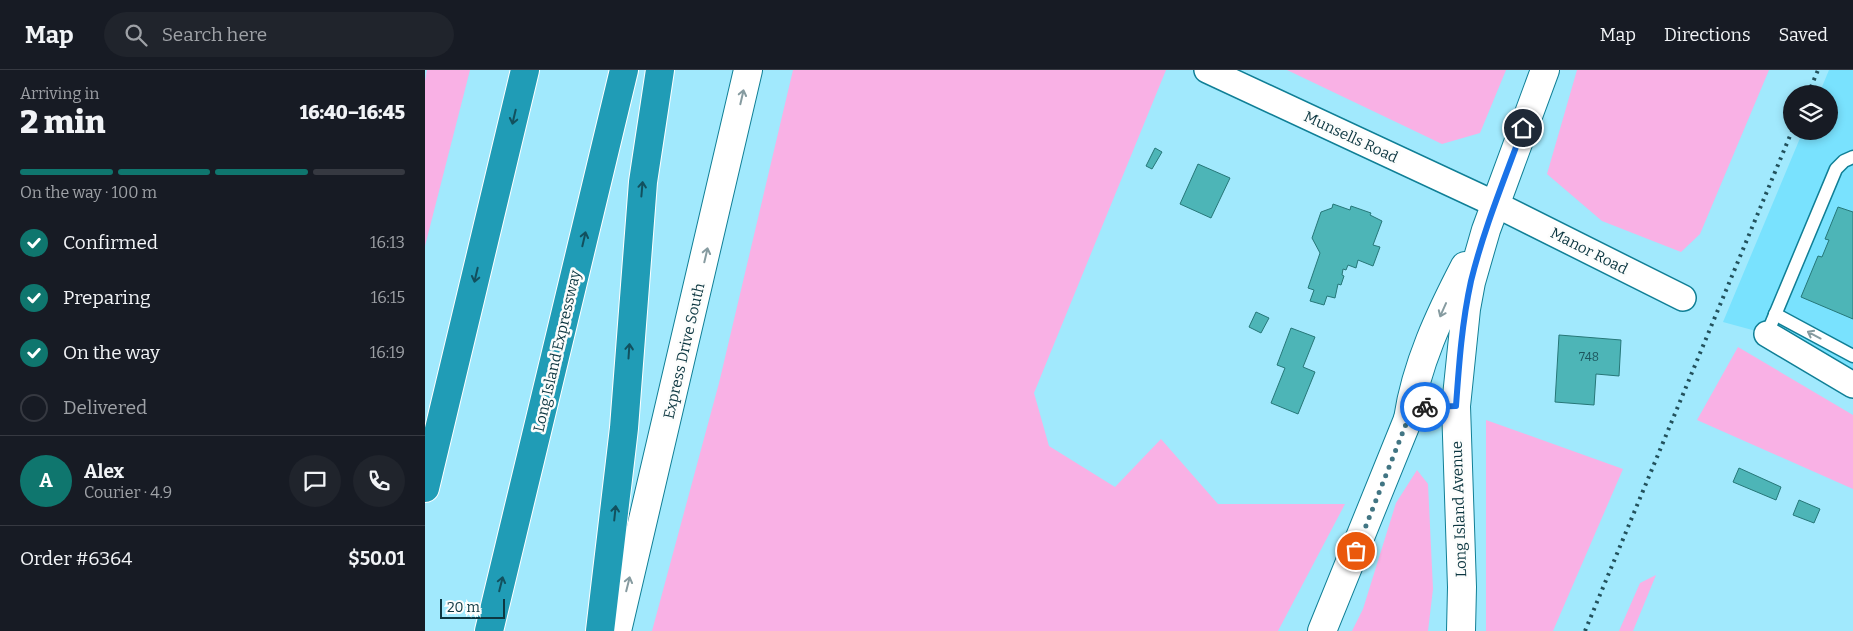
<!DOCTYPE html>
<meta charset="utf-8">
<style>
:root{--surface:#171b24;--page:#20242c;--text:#f1f3f6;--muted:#9ea1a6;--line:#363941;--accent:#0f766e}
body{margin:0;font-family:Bitter,serif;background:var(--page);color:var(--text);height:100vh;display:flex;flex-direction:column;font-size:19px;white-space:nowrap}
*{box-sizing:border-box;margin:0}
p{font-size:16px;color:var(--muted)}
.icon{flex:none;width:28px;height:28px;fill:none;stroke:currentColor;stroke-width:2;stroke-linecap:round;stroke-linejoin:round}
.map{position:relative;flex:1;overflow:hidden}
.side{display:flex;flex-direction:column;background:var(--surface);width:425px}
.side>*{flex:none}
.controls{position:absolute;left:1358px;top:15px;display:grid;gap:10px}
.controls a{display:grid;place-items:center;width:55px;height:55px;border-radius:50%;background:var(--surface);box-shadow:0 2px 8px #0003;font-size:25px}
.scale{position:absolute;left:15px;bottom:12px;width:65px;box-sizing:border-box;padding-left:5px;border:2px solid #0d3741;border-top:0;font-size:14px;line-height:18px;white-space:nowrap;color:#0d3741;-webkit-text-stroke:4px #fcfdfc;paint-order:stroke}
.pin{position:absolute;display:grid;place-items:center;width:42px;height:42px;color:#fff;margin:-21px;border:2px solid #fff;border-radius:50%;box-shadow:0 1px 5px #0007}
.courier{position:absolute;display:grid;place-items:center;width:50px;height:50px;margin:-25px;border:4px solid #1a73e8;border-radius:50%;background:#fff;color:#222;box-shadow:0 1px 6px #0007}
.summary em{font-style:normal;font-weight:800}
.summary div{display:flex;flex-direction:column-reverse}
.summary{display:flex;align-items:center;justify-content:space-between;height:85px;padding:0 20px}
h1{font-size:32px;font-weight:800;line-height:38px}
.bar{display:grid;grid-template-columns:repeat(4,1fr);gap:8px 5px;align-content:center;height:60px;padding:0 20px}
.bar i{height:6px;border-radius:4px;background:var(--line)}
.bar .current{background:var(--accent)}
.bar p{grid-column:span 4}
.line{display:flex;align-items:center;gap:12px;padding:0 20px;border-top:1px solid var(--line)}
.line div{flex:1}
.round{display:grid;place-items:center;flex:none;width:52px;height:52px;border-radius:26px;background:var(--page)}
ol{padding:0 20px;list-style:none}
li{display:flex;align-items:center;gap:15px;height:55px}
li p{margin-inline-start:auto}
li .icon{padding:5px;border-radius:50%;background:var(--accent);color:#fff;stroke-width:4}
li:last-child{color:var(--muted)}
li i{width:28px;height:28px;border:2px solid var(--line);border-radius:50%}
header{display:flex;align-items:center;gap:30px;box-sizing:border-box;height:70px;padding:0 25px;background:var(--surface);border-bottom:1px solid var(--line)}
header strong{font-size:24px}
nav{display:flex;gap:28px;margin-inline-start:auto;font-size:18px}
.search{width:350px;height:45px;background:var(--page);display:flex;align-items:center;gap:12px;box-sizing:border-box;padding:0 18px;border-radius:28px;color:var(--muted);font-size:19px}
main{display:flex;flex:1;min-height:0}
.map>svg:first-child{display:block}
.built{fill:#79e2fe}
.green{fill:#f9b1e5}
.building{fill:#4db5b7;stroke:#267778}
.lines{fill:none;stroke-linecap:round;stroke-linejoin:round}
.service-casing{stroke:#107f96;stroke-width:15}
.minor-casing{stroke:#107f96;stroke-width:28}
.tertiary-casing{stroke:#107f96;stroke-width:30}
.secondary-casing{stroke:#107f96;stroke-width:30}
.motorway-casing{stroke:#fff;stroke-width:30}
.service{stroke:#fff;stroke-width:12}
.minor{stroke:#fff;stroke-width:25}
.tertiary{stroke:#fff;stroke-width:28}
.secondary{stroke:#fff;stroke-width:28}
.motorway{stroke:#209cb6;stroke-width:28}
.rail{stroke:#22515c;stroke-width:4;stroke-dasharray:2.5 5;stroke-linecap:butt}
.oneway{stroke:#869ba0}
.oneway2{stroke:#12505e}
.done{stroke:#417583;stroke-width:5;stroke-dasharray:0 9}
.route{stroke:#1a73e8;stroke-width:6}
.labels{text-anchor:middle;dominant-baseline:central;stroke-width:5;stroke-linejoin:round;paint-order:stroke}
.number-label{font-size:12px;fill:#1d565e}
.street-label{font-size:15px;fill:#0d3741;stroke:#fcfdfc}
</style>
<header>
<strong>Map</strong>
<div class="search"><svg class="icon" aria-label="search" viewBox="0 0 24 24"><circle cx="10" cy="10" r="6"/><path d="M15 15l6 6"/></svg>Search here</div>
<nav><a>Map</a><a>Directions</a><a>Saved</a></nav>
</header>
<main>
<section class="side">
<div class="summary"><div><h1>2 min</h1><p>Arriving in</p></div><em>16:40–16:45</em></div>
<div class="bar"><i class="current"></i><i class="current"></i><i class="current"></i><i></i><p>On the way · 100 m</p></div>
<ol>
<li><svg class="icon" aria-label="check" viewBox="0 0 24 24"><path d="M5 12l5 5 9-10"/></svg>Confirmed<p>16:13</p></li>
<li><svg class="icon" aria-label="check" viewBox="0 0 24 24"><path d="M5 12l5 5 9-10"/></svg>Preparing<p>16:15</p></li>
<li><svg class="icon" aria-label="check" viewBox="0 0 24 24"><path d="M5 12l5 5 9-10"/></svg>On the way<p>16:19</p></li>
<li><i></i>Delivered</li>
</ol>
<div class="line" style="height:90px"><b class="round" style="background:var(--accent);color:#fff">A</b><div><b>Alex</b><p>Courier · 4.9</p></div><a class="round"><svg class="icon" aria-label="chat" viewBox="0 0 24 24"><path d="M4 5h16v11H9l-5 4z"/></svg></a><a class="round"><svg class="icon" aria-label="phone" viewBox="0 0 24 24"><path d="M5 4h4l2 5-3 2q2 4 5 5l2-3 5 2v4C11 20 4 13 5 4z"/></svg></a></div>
<div class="line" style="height:65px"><div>Order #6364</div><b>$50.01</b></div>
</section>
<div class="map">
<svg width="1428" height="561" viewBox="0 0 1428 561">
<rect width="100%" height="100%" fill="#a1e9fd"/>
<!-- built -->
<polygon class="built" points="1404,0 1428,0 1428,315 1342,264 1298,252 1378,61 1404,61 1404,24 1394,24"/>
<!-- green -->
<g class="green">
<polygon points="2,0 45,0 0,176 0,11"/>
<polygon points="368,0 741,0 609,323 624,376 690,417 736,369 793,434 920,434 853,561 227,561 294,313"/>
<polygon points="862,0 1081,0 1055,63 1017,74"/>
<polygon points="1152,0 1344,0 1275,164 1256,182 1177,151 1122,104"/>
<polygon points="1313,277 1428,345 1428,419 1272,350"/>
<polygon points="1061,350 1198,399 1128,561 1061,561"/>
<polygon points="992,400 1003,414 1008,519 1003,561 927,561 938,539 971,433"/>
<polygon points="1231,505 1208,561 1194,561 1215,513"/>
</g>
<!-- building -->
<g class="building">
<polygon points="730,78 737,82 727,99 721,96"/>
<polygon points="773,94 805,108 786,148 755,134"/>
<polygon points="908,134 925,140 926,136 946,143 945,145 957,151 948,175 955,177 948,196 933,190 931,198 923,195 921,200 918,199 917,205 919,206 916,215 913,214 910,228 902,226 899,235 885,231 889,220 883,218 895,183 887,168 896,142 907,138"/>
<polygon points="1413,137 1428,142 1428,249 1376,227 1393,186 1397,187 1404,170 1400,169"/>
<polygon points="831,242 844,248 836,263 824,257"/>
<polygon points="866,258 890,267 878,297 890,302 873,344 846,333 860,298 852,295"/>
<polygon points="1134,265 1196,270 1194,306 1171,304 1169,335 1130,332"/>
<polygon points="1314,398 1356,417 1351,430 1308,412"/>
<polygon points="1374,430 1395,439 1389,453 1368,445"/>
</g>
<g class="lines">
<!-- service casing -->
<g class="service-casing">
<g id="service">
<polyline points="1350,244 1428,286"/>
<polyline points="1342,264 1411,99 1419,91 1428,87"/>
</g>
</g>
<!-- minor casing -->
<g class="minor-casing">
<g id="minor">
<polyline points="782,0 1070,134 1258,228"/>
<polyline points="1342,264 1428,315"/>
</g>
</g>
<!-- tertiary casing -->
<g class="tertiary-casing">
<g id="tertiary">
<path d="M983 349C991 295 1015 244 1040 196"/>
<path d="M897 561 983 349C997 334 1012 336 1031 336"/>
<polyline points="1036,561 1037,517 1031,336 1041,239 1046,212 1061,160 1120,0"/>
</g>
</g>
<!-- secondary casing -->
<g class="secondary-casing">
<polyline id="secondary" points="192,561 323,0"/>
</g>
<!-- motorway casing -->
<g class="motorway-casing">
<g id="motorway">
<polyline points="0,418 100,0"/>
<polyline points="64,561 199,0"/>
<polyline points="175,561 199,358 218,112 235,0"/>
</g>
</g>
<!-- service -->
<use href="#service" class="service"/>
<!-- minor -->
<use href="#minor" class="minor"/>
<!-- tertiary -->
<use href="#tertiary" class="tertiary"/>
<!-- secondary -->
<use href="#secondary" class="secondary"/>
<!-- motorway -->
<use href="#motorway" class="motorway"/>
<!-- rail -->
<g class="rail">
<polyline points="1383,24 1393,0"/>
<polyline points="1160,561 1367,61"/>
</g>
</g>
<!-- one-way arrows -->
<defs><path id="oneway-shaft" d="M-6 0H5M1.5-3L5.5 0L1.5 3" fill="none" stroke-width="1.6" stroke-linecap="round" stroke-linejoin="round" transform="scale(1.25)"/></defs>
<g class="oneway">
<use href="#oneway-shaft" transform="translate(317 27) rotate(-77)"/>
<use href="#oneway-shaft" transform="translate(281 185) rotate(-77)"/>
<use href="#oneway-shaft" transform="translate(1018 240) rotate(114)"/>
<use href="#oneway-shaft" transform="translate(1389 265) rotate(-152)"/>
<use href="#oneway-shaft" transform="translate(203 514) rotate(-76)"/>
</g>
<g class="oneway2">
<use href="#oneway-shaft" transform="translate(89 47) rotate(103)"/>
<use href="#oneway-shaft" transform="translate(217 119) rotate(-85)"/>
<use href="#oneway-shaft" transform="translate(159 169) rotate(-77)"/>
<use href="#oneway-shaft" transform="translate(51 205) rotate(103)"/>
<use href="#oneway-shaft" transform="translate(204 281) rotate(-86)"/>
<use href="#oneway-shaft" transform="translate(190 443) rotate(-84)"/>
<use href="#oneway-shaft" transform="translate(76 514) rotate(-76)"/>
</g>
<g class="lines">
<!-- done -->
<polyline class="done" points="931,481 983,349 989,342 1000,337"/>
<!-- route -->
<path class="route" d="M1000 337 1031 336C1034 294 1037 252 1046 211 1059 158 1080 108 1098 58"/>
</g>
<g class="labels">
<!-- number labels -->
<g class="number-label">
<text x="1164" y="287">748</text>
</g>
<!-- street labels -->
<g class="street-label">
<text transform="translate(926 67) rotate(25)">Munsells Road</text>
<text transform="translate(1164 181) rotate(27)">Manor Road</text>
<text transform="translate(132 281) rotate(-77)">Long Island Expressway</text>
<text transform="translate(259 281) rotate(-77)">Express Drive South</text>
<text transform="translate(1034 439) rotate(-92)">Long Island Avenue</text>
</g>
</g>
</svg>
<div class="controls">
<a><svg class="icon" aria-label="layers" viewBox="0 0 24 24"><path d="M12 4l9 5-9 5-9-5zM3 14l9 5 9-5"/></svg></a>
</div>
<div class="scale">20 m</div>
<div class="pin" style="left:931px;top:481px;background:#ea580c"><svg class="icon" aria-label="bag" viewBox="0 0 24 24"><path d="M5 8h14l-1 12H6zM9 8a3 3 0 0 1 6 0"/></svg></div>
<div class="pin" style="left:1098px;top:58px;background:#1f2937"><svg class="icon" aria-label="home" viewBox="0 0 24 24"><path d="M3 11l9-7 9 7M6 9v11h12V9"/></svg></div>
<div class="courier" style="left:1000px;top:337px"><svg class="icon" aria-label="bike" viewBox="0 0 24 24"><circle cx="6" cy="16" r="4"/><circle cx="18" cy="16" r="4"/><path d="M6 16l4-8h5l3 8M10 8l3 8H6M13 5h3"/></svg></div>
</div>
</main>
